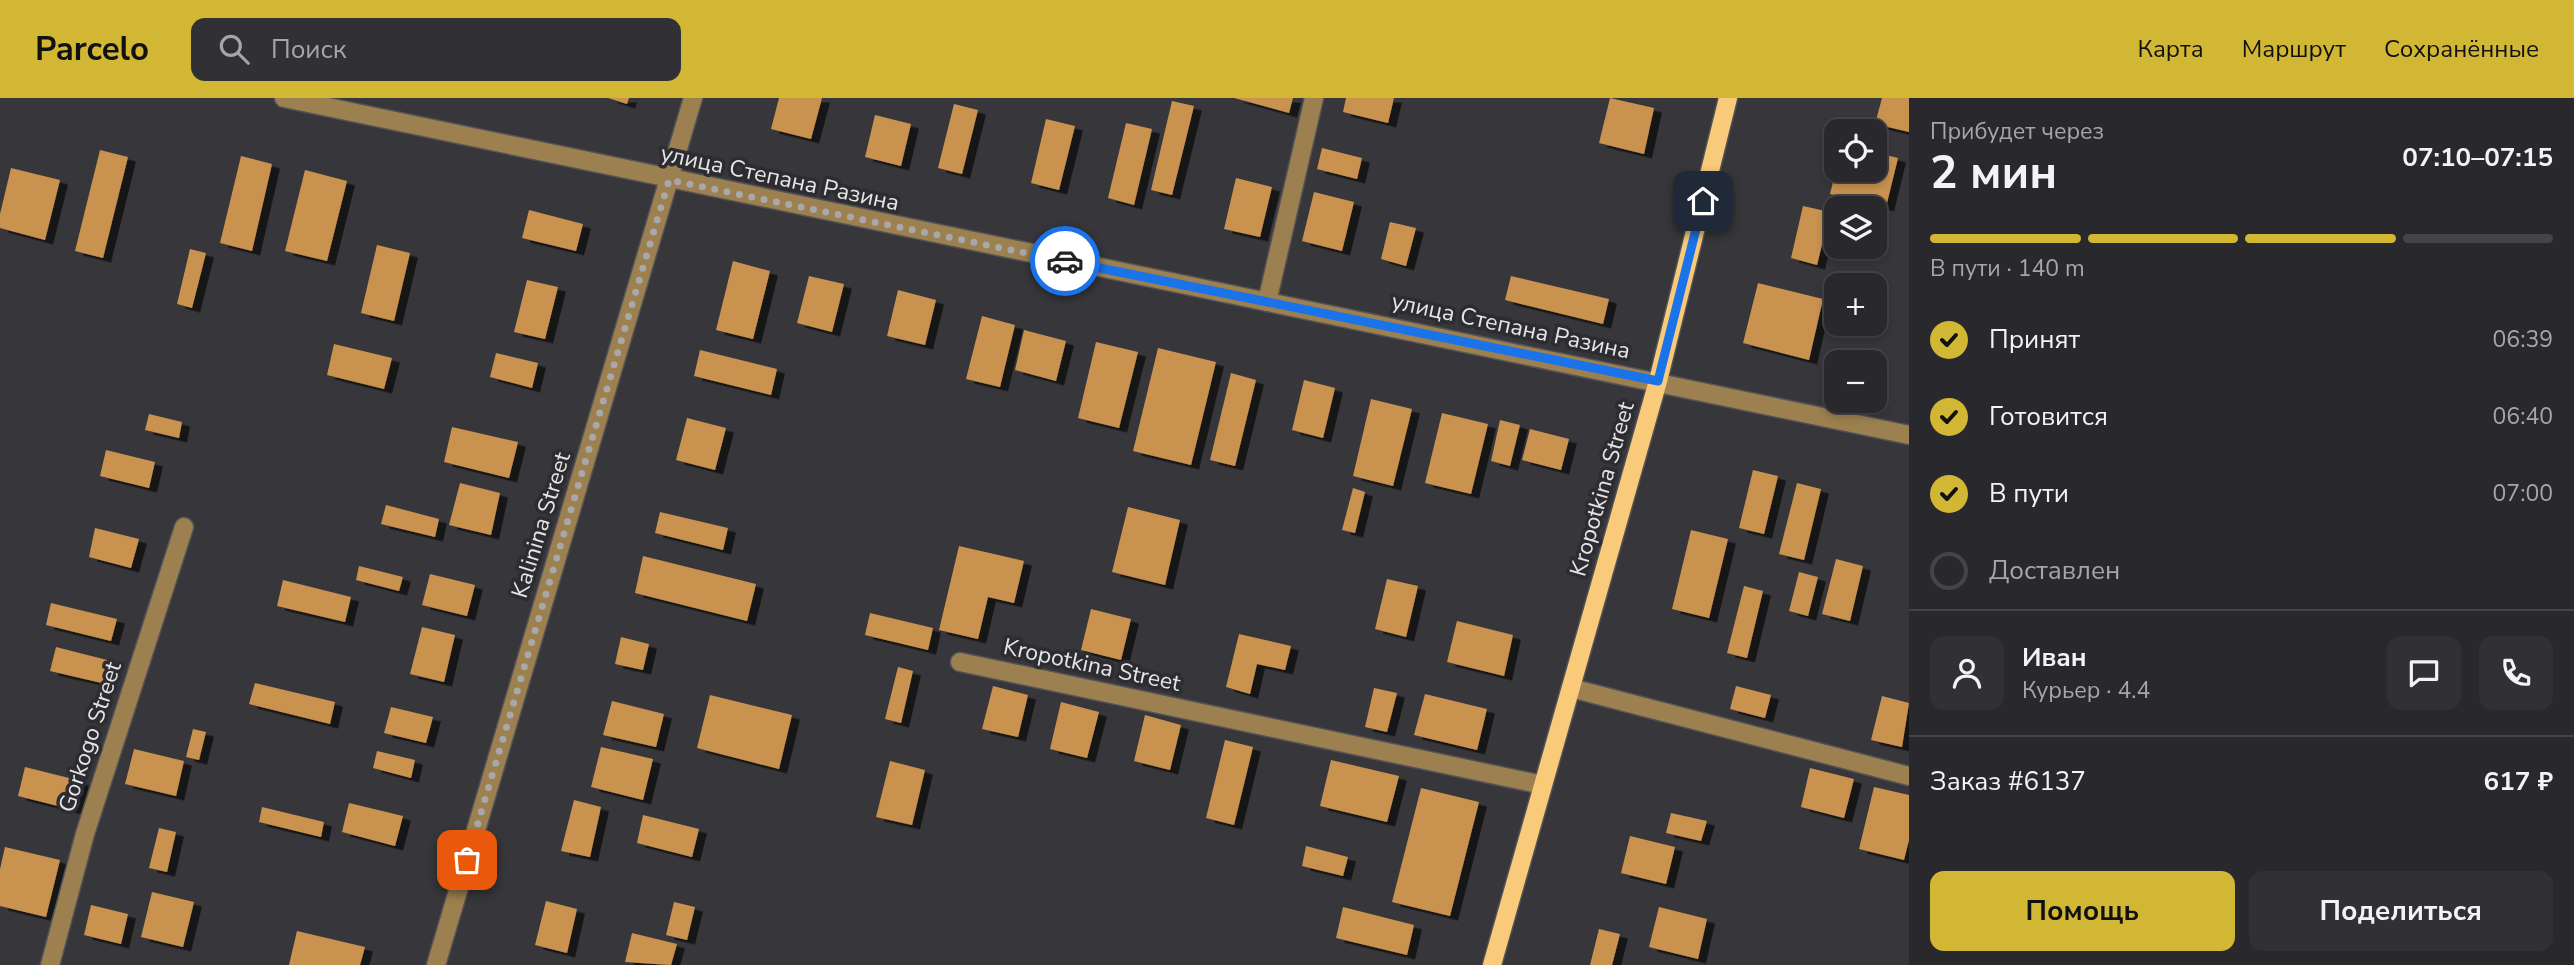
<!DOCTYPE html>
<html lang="ru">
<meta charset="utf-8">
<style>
:root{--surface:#29282c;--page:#313034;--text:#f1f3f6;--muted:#a5a6a9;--line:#454448;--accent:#d2b735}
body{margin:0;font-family:"Nunito Sans",sans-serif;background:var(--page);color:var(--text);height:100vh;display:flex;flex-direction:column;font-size:26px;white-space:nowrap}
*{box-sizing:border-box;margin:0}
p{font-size:23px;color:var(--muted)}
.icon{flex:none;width:38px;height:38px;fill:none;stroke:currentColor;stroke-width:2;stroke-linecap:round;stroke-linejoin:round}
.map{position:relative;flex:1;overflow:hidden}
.sheet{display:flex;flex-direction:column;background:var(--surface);width:665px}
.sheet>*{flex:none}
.tools{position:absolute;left:1824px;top:21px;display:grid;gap:14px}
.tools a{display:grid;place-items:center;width:63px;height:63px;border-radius:14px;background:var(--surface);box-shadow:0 4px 10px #0003,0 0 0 2px var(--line);font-size:35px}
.pin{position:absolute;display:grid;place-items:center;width:60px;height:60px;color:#fff;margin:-30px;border-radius:14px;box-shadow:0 4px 10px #0006}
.courier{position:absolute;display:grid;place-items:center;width:70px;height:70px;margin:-35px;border:5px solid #1a73e8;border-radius:50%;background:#fff;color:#222;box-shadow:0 2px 9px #0007}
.headline em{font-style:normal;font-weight:700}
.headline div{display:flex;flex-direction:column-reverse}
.headline{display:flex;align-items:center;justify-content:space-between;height:119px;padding:0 21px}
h1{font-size:46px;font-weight:700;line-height:52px}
.bar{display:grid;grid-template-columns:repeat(4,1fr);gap:10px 7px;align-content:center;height:84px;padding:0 21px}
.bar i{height:9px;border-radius:5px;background:var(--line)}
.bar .active{background:var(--accent)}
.bar p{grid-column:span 4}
.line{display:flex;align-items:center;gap:18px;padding:0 21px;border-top:2px solid var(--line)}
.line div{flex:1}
.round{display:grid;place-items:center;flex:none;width:74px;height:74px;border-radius:14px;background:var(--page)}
ol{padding:0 21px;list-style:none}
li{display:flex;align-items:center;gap:21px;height:77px}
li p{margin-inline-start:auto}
li .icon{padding:7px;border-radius:50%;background:var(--accent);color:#111;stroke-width:4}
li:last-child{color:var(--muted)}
li i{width:38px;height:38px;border:4px solid var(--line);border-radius:50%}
.primary-button{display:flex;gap:14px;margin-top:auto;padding:14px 21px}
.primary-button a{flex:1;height:80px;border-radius:14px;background:var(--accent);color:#111;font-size:28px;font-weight:700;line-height:80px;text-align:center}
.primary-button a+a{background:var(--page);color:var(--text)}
header{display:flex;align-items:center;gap:42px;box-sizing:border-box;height:98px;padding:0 35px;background:var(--accent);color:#111}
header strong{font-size:33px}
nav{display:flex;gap:38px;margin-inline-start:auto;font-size:24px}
.search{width:490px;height:63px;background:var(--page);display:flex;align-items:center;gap:18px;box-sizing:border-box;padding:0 24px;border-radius:14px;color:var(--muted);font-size:26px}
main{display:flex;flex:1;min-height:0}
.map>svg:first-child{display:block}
.building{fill:#c99250;filter:url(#shadow)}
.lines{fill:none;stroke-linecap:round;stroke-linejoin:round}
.minor-casing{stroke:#535256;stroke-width:21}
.major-casing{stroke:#535256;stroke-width:21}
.minor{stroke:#9c804f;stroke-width:18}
.major{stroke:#f8ca79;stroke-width:18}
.done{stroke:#a8a7aa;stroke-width:7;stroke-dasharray:0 12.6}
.route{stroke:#1a73e8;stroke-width:9}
.labels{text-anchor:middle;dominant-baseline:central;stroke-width:7;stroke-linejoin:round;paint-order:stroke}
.street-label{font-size:23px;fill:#e5e4e7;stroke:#2d2c30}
</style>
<header>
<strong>Parcelo</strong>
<div class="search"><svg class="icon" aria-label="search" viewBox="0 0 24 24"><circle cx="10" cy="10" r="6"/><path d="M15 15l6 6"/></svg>Поиск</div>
<nav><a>Карта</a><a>Маршрут</a><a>Сохранённые</a></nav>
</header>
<main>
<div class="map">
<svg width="1909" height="867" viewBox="0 0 1909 867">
<defs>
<filter id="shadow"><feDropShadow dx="8" dy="4.5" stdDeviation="0" flood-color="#0009"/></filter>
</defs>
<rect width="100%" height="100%" fill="#37363a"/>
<!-- building -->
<g class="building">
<polygon points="608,0 629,0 627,6"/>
<polygon points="779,0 822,0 811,41 771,31"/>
<polygon points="1234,0 1293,0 1289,15"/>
<polygon points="1346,0 1394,0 1388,25 1343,14"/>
<polygon points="1610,0 1654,10 1644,56 1599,45"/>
<polygon points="1882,0 1909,0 1909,34 1875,26"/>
<polygon points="1172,3 1194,8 1172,97 1151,92"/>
<polygon points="954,6 978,12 962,76 938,70"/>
<polygon points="875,17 911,26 901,68 865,59"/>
<polygon points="1046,21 1075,28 1059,92 1031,85"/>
<polygon points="1126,25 1152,31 1134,107 1108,100"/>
<polygon points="1322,50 1362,60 1357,81 1317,71"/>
<polygon points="100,52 128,59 103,160 75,153"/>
<polygon points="1874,54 1898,60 1886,109 1830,96 1836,72 1874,72"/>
<polygon points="241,58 272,66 252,153 220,145"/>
<polygon points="11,70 60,82 45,142 0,130 0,116"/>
<polygon points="305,72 347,83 327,163 285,153"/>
<polygon points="1236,80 1272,89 1260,139 1224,131"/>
<polygon points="1314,94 1354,104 1342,153 1302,143"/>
<polygon points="1803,108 1830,114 1817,167 1791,160"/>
<polygon points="529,112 583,126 576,153 522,140"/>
<polygon points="1390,124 1416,130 1406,168 1381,161"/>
<polygon points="377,147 410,155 394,223 361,215"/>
<polygon points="190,151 206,155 192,210 177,206"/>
<polygon points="733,163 770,173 753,241 716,232"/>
<polygon points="809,178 844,186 832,234 797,225"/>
<polygon points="1511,178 1609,201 1603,226 1505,202"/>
<polygon points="527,182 558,189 545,241 514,234"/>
<polygon points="1758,185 1823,201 1809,262 1743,245"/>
<polygon points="898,192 936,202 925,247 887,238"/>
<polygon points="982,218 1015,227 1000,289 966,281"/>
<polygon points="1024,232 1066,243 1056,283 1015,272"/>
<polygon points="1096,244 1138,254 1119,330 1078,320"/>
<polygon points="334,246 392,260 384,291 327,277"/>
<polygon points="1158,250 1216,264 1191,367 1133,353"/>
<polygon points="700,252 777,271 771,297 694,278"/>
<polygon points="496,255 538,265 532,290 490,279"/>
<polygon points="1231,275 1256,282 1235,368 1210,362"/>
<polygon points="1304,282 1335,290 1323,340 1292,332"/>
<polygon points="1371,301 1412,311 1393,388 1353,378"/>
<polygon points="1442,315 1488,326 1471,396 1425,385"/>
<polygon points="149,316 182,324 179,340 145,332"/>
<polygon points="687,320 726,330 715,372 676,362"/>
<polygon points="1500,322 1520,327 1510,368 1491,363"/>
<polygon points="452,329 518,344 509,380 444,364"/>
<polygon points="1530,331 1569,341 1561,372 1522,362"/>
<polygon points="106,352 155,364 149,390 100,378"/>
<polygon points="1753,372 1778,378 1764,436 1739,430"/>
<polygon points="460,385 500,395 491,437 449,427"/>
<polygon points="1797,385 1821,391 1804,462 1779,456"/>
<polygon points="1353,390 1365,394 1355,435 1342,432"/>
<polygon points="386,407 439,421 435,439 381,426"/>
<polygon points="1128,409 1180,422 1165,487 1112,474"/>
<polygon points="660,414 728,430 723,452 655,435"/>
<polygon points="95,430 139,441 131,470 89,459"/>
<polygon points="1691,432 1728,441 1709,520 1672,511"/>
<polygon points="959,448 1024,463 1014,505 988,499 978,541 939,532"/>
<polygon points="643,458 756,486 747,523 635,495"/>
<polygon points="1836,461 1863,468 1850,523 1822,516"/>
<polygon points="359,468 403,479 399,493 356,482"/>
<polygon points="1799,474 1818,479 1808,518 1789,513"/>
<polygon points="430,476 475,487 467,518 422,507"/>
<polygon points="1387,481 1418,488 1406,539 1375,531"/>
<polygon points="283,482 351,499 345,524 277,508"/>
<polygon points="1744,488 1763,493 1747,560 1727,555"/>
<polygon points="51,505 117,521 111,543 46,527"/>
<polygon points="1091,511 1131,521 1121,562 1081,552"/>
<polygon points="870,515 933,530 928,552 865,537"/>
<polygon points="1457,523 1513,537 1504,578 1447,564"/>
<polygon points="422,529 455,537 444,584 410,576"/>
<polygon points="1239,536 1291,548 1285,572 1257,566 1250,596 1226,589"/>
<polygon points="621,539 649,546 643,572 615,566"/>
<polygon points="56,549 111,563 106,586 50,573"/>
<polygon points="898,569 913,573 901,625 885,621"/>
<polygon points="255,585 335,604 330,626 249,606"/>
<polygon points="993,588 1028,597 1018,639 982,631"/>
<polygon points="1736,588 1771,597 1765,620 1730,611"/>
<polygon points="1374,590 1397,595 1387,634 1365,629"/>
<polygon points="1425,596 1487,611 1477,652 1414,637"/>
<polygon points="710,597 792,617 779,671 697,650"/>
<polygon points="1882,598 1909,605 1902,649 1871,642"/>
<polygon points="612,603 664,616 656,649 603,637"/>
<polygon points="1061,604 1099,614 1087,660 1050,651"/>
<polygon points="391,609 433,619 426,645 384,635"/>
<polygon points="1145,617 1181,627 1170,672 1134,663"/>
<polygon points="193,631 206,634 199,662 186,659"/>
<polygon points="1225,642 1253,649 1234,727 1206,720"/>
<polygon points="601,649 653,661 643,702 591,689"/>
<polygon points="134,651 184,663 176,698 125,686"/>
<polygon points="377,653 415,662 411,680 373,670"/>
<polygon points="1331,662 1399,678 1387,724 1320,708"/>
<polygon points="890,663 925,672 912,727 876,719"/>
<polygon points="25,669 81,683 74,712 18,698"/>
<polygon points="1810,670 1854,681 1844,720 1801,709"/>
<polygon points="1874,689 1909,697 1909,742 1904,762 1859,751"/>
<polygon points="1421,690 1479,704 1450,818 1392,804"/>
<polygon points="574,702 601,709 590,759 561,753"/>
<polygon points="349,705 403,718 395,748 342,734"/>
<polygon points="262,709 324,724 321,739 259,724"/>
<polygon points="1671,715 1707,723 1701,743 1666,735"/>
<polygon points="643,717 699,731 692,759 637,745"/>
<polygon points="159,730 176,734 167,774 149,770"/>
<polygon points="1630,738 1675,749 1666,786 1621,775"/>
<polygon points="1306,748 1348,759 1343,778 1302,768"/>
<polygon points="5,749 60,762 46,819 0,808 0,771"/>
<polygon points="152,794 194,804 183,849 141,839"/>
<polygon points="546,803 577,811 567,855 535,847"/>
<polygon points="674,804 695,809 687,842 666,837"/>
<polygon points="91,807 128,816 121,846 84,837"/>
<polygon points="1343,809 1414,827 1407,857 1336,840"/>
<polygon points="1659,809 1707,821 1698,861 1649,849"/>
<polygon points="1599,831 1620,836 1612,867 1590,867"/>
<polygon points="297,833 365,849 360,867 289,867"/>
<polygon points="632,835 677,846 671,867 625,864"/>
</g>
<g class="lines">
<!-- minor casing -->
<g class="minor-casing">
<g id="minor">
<polyline points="284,0 1909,337"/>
<polyline points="1267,204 1314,0"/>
<polyline points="960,564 1543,687"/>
<polyline points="1571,590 1909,678"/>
<polyline points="50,867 85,736 184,429"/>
<polyline points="436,867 693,0"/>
</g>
</g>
<!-- major casing -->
<g class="major-casing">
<polyline id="major" points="1492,867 1658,283 1728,0"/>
</g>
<!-- minor -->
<use href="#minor" class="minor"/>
<!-- major -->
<use href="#major" class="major"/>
</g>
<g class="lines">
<!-- done -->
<polyline class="done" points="467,762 669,82 1065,163"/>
<!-- route -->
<polyline class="route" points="1065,163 1658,283 1703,103"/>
</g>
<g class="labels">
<!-- street labels -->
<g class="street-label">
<text transform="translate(780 80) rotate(12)">улица Степана Разина</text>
<text transform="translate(1511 228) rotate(12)">улица Степана Разина</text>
<text transform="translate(1602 391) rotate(-74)">Kropotkina Street</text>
<text transform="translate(541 427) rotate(-73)">Kalinina Street</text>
<text transform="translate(1092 567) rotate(12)">Kropotkina Street</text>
<text transform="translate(90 639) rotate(-72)">Gorkogo Street</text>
</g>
</g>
</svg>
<div class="tools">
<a><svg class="icon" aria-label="locate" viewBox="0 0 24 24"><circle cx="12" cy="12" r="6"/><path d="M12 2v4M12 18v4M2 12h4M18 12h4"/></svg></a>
<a><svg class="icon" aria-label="layers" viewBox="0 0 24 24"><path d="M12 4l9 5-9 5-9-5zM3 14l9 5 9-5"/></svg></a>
<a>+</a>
<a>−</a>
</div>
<div class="pin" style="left:467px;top:762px;background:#ea580c"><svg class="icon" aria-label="bag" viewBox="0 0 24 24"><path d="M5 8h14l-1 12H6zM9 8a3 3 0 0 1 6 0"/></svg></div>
<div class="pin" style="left:1703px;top:103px;background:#1f2937"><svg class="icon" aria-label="home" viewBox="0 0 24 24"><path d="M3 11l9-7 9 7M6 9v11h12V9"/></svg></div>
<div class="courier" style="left:1065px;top:163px"><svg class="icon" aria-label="car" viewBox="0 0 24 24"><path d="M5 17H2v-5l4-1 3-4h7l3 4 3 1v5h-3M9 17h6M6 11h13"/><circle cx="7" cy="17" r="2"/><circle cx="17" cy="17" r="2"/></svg></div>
</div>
<section class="sheet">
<div class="headline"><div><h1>2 мин</h1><p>Прибудет через</p></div><em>07:10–07:15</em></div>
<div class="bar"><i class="active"></i><i class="active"></i><i class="active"></i><i></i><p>В пути · 140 m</p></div>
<ol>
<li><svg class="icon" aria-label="check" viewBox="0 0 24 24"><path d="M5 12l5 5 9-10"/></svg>Принят<p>06:39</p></li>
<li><svg class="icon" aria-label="check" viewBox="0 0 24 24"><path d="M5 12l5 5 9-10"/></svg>Готовится<p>06:40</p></li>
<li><svg class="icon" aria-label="check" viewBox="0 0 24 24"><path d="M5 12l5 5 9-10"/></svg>В пути<p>07:00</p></li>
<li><i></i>Доставлен</li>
</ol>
<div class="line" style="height:126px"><a class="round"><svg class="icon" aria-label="person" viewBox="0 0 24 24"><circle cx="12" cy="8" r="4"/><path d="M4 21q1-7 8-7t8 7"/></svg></a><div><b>Иван</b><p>Курьер · 4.4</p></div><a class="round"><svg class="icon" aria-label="chat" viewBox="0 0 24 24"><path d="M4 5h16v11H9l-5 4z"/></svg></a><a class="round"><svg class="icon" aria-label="phone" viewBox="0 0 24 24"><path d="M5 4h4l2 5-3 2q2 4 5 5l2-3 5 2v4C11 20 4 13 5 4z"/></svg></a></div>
<div class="line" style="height:91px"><div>Заказ #6137</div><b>617 ₽</b></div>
<div class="primary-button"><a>Помощь</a><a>Поделиться</a></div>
</section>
</main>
